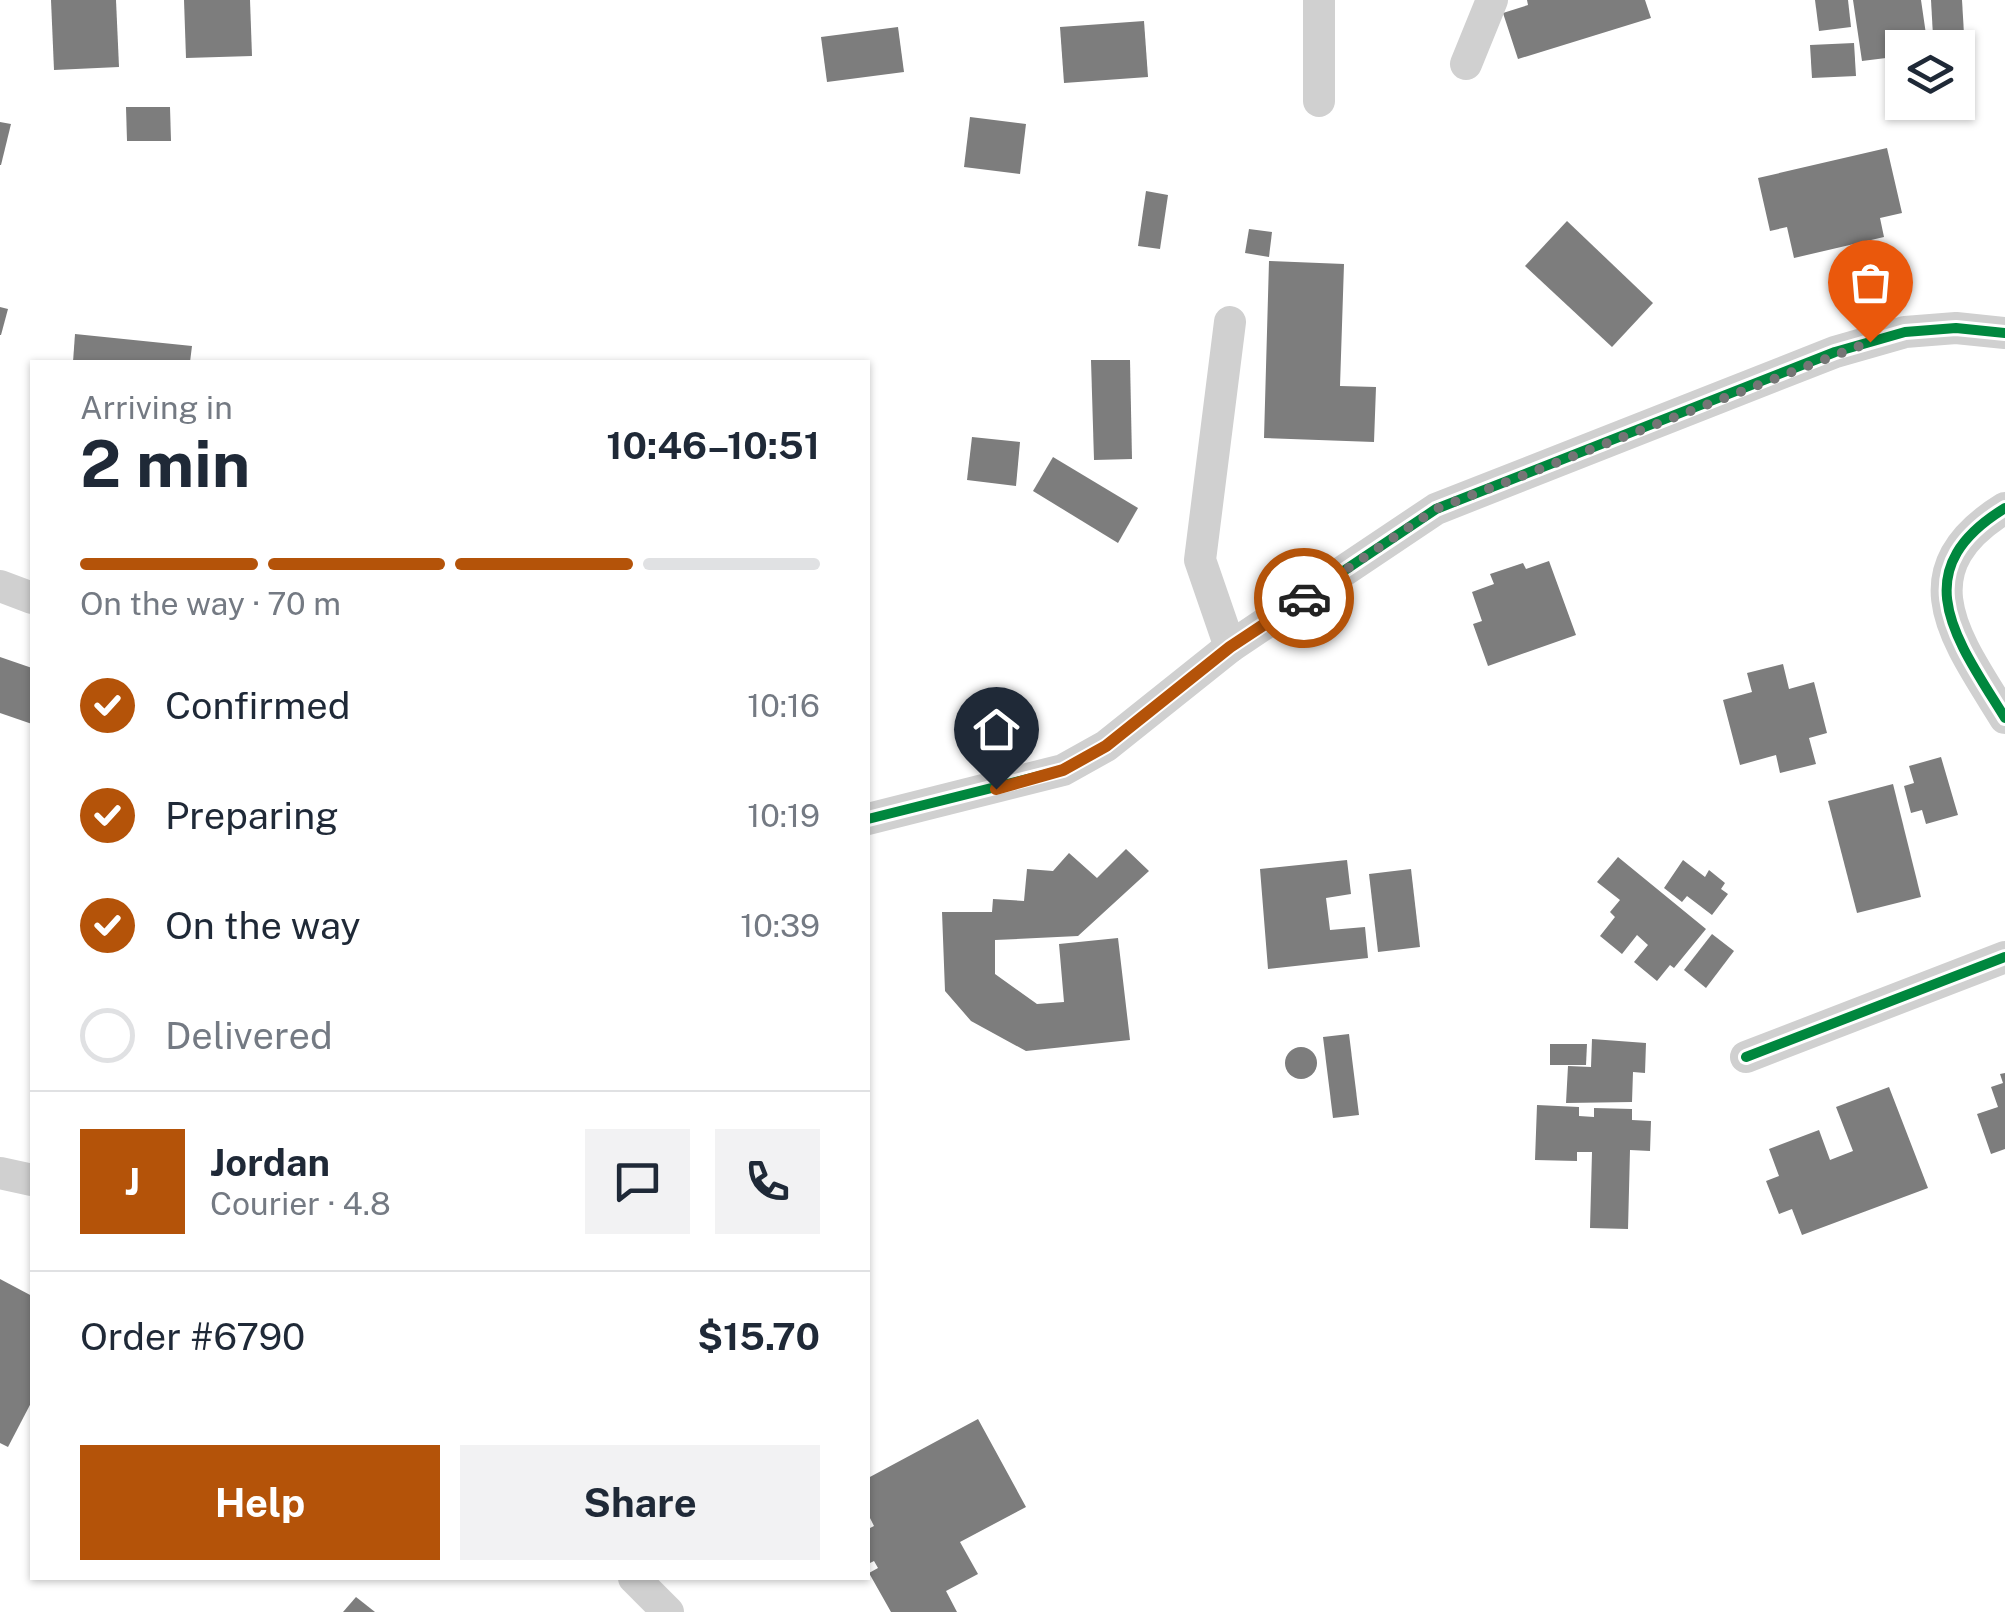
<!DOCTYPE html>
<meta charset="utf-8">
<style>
:root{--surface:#fff;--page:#f2f2f3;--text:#1f2937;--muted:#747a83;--line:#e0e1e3;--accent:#b45309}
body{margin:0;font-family:"Public Sans",sans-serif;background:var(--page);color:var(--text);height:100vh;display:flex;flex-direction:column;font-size:38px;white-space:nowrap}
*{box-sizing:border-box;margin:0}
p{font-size:32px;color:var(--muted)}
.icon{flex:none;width:55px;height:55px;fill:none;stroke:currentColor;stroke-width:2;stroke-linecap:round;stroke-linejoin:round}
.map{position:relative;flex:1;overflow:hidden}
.panel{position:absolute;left:30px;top:360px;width:840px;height:1220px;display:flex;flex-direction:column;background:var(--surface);border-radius:0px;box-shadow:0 2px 8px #0004}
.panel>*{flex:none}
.buttons{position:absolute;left:1885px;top:30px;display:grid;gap:20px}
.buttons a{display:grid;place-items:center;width:90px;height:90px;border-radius:0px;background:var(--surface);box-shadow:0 2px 8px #0004;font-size:50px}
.pin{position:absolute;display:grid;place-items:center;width:85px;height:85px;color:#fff;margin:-102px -42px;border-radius:50% 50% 50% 0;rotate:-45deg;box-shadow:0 0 10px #0007}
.pin .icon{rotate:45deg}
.courier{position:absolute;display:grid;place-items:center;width:100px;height:100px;margin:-50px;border:8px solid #b45309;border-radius:50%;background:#fff;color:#222;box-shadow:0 2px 12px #0007}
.headline em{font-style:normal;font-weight:700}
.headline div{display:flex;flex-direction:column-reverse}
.headline{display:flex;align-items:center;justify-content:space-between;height:170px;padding:0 50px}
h1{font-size:65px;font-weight:700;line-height:75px}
.bar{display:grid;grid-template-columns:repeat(4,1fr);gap:15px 10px;align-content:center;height:120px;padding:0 50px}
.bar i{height:12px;border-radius:8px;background:var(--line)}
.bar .selected{background:var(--accent)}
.bar p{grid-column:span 4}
.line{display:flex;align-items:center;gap:25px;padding:0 50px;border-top:2px solid var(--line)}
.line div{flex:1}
.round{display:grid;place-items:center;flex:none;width:105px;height:105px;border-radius:0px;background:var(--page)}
ol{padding:0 50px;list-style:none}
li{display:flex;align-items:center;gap:30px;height:110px}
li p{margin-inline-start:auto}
li .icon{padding:10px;border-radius:50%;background:var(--accent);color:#fff;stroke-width:4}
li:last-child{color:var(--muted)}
li i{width:55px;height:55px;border:5px solid var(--line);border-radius:50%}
.action{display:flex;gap:20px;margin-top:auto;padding:20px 50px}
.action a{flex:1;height:115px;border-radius:0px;background:var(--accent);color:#fff;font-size:40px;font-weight:700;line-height:115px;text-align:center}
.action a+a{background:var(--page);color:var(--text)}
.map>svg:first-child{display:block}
.building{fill:#7d7d7d}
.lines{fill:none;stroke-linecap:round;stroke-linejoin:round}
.street{stroke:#d0d0d0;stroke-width:32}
.cycleway-casing{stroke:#fff;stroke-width:16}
.cycleway{stroke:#00873e;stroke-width:10}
.done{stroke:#757575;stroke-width:10;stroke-dasharray:0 18}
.route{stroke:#b45309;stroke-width:12}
</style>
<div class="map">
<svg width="2005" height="1612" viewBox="0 0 2005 1612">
<rect width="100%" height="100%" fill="#fff"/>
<!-- building -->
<g class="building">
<polygon points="51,0 116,0 119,67 54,70"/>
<polygon points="184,0 250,0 252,56 186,58"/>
<polygon points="1527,0 1645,0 1651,18 1518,59 1503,13 1528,5"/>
<polygon points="1815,0 1848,0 1851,27 1819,31"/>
<polygon points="1853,0 1921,0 1928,48 1902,48 1902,56 1862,61"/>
<polygon points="1931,0 1962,0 1964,34 1933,36"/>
<polygon points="1144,21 1148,77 1064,83 1060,27"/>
<polygon points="898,27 904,72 827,82 821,37"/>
<polygon points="1854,43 1856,76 1812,78 1810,45"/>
<polygon points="126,107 170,107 171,141 127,141"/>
<polygon points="970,117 1026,124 1020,174 964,167"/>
<polygon points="0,122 11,124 1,165 0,165"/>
<polygon points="1887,148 1902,213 1880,218 1884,237 1794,258 1787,227 1770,231 1758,178"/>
<polygon points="1146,191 1168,195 1160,249 1138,246"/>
<polygon points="1567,221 1653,303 1612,347 1525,266"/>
<polygon points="1249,229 1272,232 1269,257 1245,253"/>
<polygon points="1269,261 1344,264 1340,386 1376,387 1374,442 1264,438"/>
<polygon points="0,307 8,309 1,335 0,335"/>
<polygon points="75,334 192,346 190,362 73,362"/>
<polygon points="1091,360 1130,360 1132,459 1094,460"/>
<polygon points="972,437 1020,442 1016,486 967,480"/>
<polygon points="1053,457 1138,508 1118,543 1033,491"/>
<polygon points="1549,561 1576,635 1488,666 1473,624 1482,621 1472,592 1494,584 1490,574 1523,563 1526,569"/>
<polygon points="0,657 32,668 32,724 0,713"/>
<polygon points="1783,664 1789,689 1814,682 1827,733 1809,738 1816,764 1780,773 1776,755 1740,765 1723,700 1752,692 1747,673"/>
<polygon points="1941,757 1958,815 1926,824 1922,810 1911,813 1904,786 1914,783 1909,766"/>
<polygon points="1893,784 1921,897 1857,913 1828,801"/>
<polygon points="1126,849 1149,871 1078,936 995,940 995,974 1037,1004 1064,1002 1059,944 1118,938 1130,1040 1026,1051 971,1021 945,991 942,912 992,912 993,899 1024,901 1027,869 1053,871 1069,853 1097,878"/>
<polygon points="1618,857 1706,929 1674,968 1670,965 1657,981 1634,962 1648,945 1637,935 1622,954 1600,936 1615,917 1610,912 1620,900 1597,882"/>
<polygon points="1347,860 1351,894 1326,898 1330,930 1365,927 1368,958 1268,969 1260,869"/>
<polygon points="1683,860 1705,877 1709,870 1725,883 1721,889 1728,894 1712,915 1687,896 1682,902 1664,888"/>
<polygon points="1411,869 1420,947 1378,952 1369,874"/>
<polygon points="1712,934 1734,951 1706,988 1684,970"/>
<polygon points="1349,1034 1359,1115 1333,1118 1323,1037"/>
<polygon points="1592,1039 1646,1043 1645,1073 1633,1072 1632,1102 1566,1103 1568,1066 1591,1067"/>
<polygon points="1550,1044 1587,1044 1586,1065 1550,1065"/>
<circle cx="1301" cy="1063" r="16"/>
<polygon points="2005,1073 2005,1149 1991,1154 1977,1114 1998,1107 1991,1087 2003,1083 2000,1074"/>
<polygon points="1889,1087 1928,1188 1802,1235 1792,1209 1779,1214 1766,1181 1779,1176 1769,1149 1819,1130 1830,1160 1853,1151 1836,1107"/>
<polygon points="1537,1105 1579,1107 1579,1116 1594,1117 1594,1108 1632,1109 1632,1120 1651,1121 1650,1151 1630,1150 1628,1229 1590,1228 1592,1152 1577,1152 1577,1161 1535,1160"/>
<polygon points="0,1279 32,1296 32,1401 8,1447 0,1443"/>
<polygon points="978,1419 1026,1507 960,1542 978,1574 946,1591 957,1612 891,1612 869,1573 878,1568 874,1561 868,1564 868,1529 874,1526 868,1514 868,1478"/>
<polygon points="356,1597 375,1612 343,1612"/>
</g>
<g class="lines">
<!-- street -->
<g class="street">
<polyline points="1466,64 1492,0"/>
<polyline points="1319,101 1319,0"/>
<polyline points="1230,322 1200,560 1230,647"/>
<path d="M2005 508C1902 571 1957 640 2005 718"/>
<polyline points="0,586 32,598"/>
<polyline points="868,819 1063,770 1106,746 1230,647 1436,509 1835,352 1905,332 1956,328 2005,333"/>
<polyline points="1746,1057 2005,957"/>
<polyline points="0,1173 32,1180"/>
<polyline points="634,1578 668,1612"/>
</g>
<!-- cycleway casing -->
<g class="cycleway-casing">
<g id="cycleway">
<path d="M2005 508C1902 571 1957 640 2005 718"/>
<polyline points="868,819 1063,770 1106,746 1230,647 1436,509 1835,352 1905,332 1956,328 2005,333"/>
<polyline points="1746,1057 2005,957"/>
</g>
</g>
<!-- cycleway -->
<use href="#cycleway" class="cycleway"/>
</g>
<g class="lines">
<!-- done -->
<polyline class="done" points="1304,598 1436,509 1870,342"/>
<!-- route -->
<polyline class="route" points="996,789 1063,770 1106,746 1230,647 1304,598"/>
</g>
</svg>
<div class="buttons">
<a><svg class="icon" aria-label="layers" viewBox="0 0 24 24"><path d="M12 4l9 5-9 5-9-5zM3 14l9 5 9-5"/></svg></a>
</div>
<div class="pin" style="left:1870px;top:342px;background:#ea580c"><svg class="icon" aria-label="bag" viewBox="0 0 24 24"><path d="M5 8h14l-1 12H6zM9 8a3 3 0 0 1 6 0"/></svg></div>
<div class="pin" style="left:996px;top:789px;background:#1f2937"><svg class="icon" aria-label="home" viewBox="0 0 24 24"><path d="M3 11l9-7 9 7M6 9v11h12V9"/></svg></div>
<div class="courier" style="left:1304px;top:598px"><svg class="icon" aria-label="car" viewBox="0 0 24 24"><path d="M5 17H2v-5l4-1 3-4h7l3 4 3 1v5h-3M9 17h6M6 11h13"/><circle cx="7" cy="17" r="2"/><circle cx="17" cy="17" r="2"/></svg></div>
<section class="panel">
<div class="headline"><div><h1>2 min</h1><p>Arriving in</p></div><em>10:46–10:51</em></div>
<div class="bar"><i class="selected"></i><i class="selected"></i><i class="selected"></i><i></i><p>On the way · 70 m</p></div>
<ol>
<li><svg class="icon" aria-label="check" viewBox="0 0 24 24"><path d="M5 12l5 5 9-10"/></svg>Confirmed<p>10:16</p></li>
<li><svg class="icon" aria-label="check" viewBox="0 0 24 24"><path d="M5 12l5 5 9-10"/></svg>Preparing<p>10:19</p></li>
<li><svg class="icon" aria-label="check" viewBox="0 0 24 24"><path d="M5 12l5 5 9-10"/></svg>On the way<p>10:39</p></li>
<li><i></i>Delivered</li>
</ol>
<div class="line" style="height:180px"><b class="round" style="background:var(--accent);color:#fff">J</b><div><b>Jordan</b><p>Courier · 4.8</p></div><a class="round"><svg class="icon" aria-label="chat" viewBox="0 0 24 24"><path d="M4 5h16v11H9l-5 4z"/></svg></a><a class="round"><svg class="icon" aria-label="phone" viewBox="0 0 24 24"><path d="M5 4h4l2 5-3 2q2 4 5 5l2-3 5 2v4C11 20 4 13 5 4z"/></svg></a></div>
<div class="line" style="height:130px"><div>Order #6790</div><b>$15.70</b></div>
<div class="action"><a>Help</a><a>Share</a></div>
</section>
</div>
